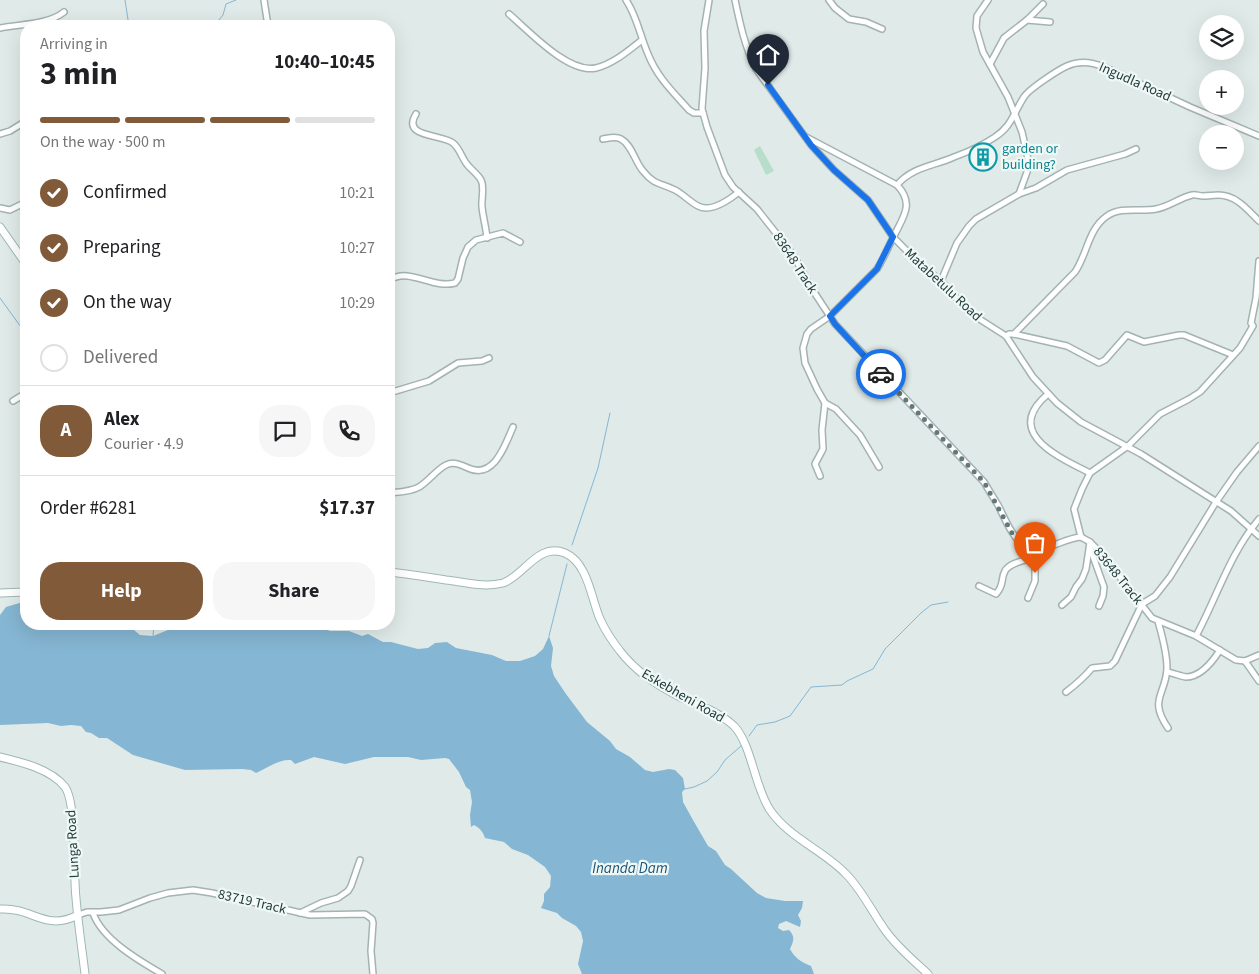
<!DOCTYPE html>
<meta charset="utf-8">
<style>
:root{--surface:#fff;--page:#f6f6f6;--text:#202124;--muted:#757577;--line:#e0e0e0;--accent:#815a39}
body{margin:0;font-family:"Source Sans 3",sans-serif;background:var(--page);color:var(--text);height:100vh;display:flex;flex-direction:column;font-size:19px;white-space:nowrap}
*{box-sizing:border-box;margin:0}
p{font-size:16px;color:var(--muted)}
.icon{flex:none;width:28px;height:28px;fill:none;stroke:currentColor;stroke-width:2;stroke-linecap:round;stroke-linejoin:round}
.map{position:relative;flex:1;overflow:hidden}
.drawer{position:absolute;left:20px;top:20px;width:375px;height:610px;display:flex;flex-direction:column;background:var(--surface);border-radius:20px;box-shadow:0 5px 20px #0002}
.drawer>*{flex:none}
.controls{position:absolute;left:1199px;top:15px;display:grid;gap:10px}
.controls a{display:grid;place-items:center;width:45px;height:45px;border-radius:50%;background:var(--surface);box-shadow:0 5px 20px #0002;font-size:25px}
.pin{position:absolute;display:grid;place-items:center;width:42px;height:42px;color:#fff;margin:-51px -21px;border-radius:50% 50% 50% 0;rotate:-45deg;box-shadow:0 0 5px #0007}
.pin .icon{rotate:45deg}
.courier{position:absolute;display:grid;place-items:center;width:50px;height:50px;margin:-25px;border:4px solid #1a73e8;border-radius:50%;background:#fff;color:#222;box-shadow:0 1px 6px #0007}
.overview em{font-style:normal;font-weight:700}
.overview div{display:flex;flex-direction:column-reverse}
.overview{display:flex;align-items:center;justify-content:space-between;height:85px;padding:0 20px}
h1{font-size:32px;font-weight:700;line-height:38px}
.bar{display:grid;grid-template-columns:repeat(4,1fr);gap:8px 5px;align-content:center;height:60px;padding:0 20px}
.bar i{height:6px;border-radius:4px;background:var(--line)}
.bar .current{background:var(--accent)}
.bar p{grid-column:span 4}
.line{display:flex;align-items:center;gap:12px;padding:0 20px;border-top:1px solid var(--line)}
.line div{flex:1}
.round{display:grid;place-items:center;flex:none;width:52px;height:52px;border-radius:20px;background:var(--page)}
ol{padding:0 20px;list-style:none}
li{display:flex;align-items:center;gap:15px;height:55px}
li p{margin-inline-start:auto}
li .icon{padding:5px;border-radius:50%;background:var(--accent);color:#fff;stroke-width:4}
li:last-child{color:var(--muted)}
li i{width:28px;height:28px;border:2px solid var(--line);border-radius:50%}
.cta{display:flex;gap:10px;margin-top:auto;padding:10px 20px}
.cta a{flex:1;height:58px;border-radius:20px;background:var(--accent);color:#fff;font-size:20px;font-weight:700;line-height:58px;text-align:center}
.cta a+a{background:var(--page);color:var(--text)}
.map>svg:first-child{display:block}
.green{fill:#b7deca}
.water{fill:#85b6d3}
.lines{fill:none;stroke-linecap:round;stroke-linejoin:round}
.stream{stroke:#85b6d3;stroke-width:1}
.street-casing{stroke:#a3b3b1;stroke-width:8}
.secondary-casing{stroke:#9eb8b4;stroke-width:9}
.street{stroke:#fff;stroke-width:5}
.secondary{stroke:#fff;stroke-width:7}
.done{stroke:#637978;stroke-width:5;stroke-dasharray:0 9}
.route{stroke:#1a73e8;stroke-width:6}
.labels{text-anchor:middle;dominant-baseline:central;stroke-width:4.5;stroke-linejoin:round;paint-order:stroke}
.street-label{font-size:14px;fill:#203c3b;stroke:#f0f8f6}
.culture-label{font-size:14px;fill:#0d838f;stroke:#f0f8f6;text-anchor:start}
.water-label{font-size:15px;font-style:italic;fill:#18547a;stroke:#f0f8f6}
</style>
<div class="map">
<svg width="1259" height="974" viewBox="0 0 1259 974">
<rect width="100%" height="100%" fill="#e0ebe9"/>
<!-- green -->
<polygon class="green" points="760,146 774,171 766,175 754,150"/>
<!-- water -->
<path class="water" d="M26 601V624H116L129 626 140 635 153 636 183 624H314L330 631H349L362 636 368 634 383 642H391L418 649 428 648 435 643 447 642 456 648 492 655 506 661H520L535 656 543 649 549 636 553 648 551 666 554 676 566 694 587 722 610 741 616 749 630 757 645 770 653 772 669 769 675 770 683 778 685 789 682 792 683 802 693 820 708 846 716 851 725 865 731 869 757 893 766 898 785 901H803L802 908 798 915 801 921 800 927 786 921 779 924 778 928 783 931 789 930C796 937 793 942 790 949 795 958 801 962 811 966L814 974H582L578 964 583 941 581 932 576 926 562 918 557 913 541 908 544 901V894L550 887 551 876 545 867 528 855 512 849 504 842 485 838C483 832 480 828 474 825L471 827 470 815 472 802 470 790 466 787 459 772 449 759 445 758 421 760 408 757H374L345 764 314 757 295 764 291 760C278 759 268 768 256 773L251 770 242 769 185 770 133 755 107 738H99L91 733 86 732 81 726 71 725 61 726 48 723 0 725V615L6 607Z"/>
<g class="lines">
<!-- stream -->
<g class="stream">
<polyline points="125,0 129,26"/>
<polyline points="214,26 223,15 226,4 236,0"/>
<polyline points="0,298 26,334"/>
<polyline points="572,545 598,468 610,413"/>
<polyline points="153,636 154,624"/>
<polyline points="549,636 567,564"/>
<polyline points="749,736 757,725 775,722 790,716 811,687 842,685 847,681 873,669 885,649 921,613 931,605 948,602"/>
<polyline points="685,789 694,787 707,781 717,772 725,760 741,746"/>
</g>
<!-- street casing -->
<g class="street-casing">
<g id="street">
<polyline points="264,0 268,26"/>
<path d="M626 0C637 16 640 36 648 54 657 77 673 92 689 110L694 113H703"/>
<path d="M709 0 704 31 705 68 702 109 707 127 725 175 733 187 757 209 794 256 810 286 835 324 984 482C988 489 993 497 998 505 1007 522 1015 550 1040 549 1054 547 1067 538 1081 537L1090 542 1101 553 1152 618 1196 636 1236 660 1245 661 1259 655"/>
<path d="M735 0C740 24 745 47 756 69L811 145 834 170 868 200 893 237 919 263 941 281 970 313 1006 336 1033 377 1057 403 1081 422 1141 454 1231 511 1259 536"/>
<polyline points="829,0 835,8 849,19 866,22 882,29"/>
<path d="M509 14C528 30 568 74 596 68 613 64 628 51 642 40"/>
<polyline points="1027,20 1050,22"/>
<path d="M0 28C19 24 48 25 64 12"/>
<polyline points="990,64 1004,38 1027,20 1043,4"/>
<path d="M416 114C401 138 442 134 453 143 460 149 461 156 466 163 470 169 477 173 481 180 485 188 481 199 482 207 483 217 486 227 487 238"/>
<polyline points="0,134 10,131 26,121"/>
<polyline points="806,137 897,185"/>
<path d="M603 139C609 138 616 136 621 139 632 145 635 162 643 171 654 185 661 183 675 190 683 194 690 202 698 206 711 213 729 200 739 192"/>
<polyline points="1019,194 1036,188 1067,170 1125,154 1136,149"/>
<polyline points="0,208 10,210 26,202"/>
<path d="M389 280C411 267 431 289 455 283L458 279 463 258 468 247 476 240 503 233 520 242"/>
<polyline points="941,281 957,243 969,226 976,219 1019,194 1027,172 1028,159 1022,132 1008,97 983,52 976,28 977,16 988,0"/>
<path d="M1014 334 1075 272C1087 255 1088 229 1107 216 1121 206 1140 212 1156 209 1169 207 1179 198 1192 195 1195 194 1199 196 1203 196 1208 196 1213 195 1218 195 1236 195 1247 209 1259 221"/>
<polyline points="1006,336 1009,334 1014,334 1067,346 1099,363 1105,360 1127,335 1144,342 1179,335 1184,335 1233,355"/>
<polyline points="389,393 429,381 458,363 482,361 489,358"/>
<path d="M1048 394C1002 433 1059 457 1090 473"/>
<polyline points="13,401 26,393"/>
<path d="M879 467 860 435 836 409 825 403 817 389 805 363 803 348 807 334 811 329 830 316 877 269C884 258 888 247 894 236 903 217 915 204 897 185 912 167 934 166 954 157 968 152 983 145 995 137 1012 126 1014 112 1024 97 1029 89 1058 70 1067 66 1080 60 1092 62 1104 67L1190 107 1259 136"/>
<polyline points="820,476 815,464 823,449 822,430 825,403"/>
<path d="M389 493C399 492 410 492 419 487 429 481 436 470 446 465 454 461 461 465 468 468 494 480 505 445 513 427"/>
<polyline points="1081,537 1074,509 1082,489 1090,473 1128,446 1160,414 1189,399 1200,392 1240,348 1253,326 1251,323 1256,298 1259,261"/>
<polyline points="1090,548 1104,587 1103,596 1099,606"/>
<path d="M979 586 996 594C1005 584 1000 580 1005 571 1009 563 1023 561 1031 558L1032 549"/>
<polyline points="1028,598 1035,581 1035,549"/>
<polyline points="1062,605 1071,597 1076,587 1082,579 1086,569 1090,542"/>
<path d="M1158 621C1162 636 1167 652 1167 668 1166 695 1148 699 1168 728"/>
<path d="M1196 636C1217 597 1230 553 1259 519"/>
<polyline points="1245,661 1259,681"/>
<path d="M1167 672C1173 673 1180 676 1186 677 1201 677 1213 661 1220 650"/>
<path d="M1066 692C1074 686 1086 675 1092 668L1110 666 1115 661 1142 604 1155 596 1170 577 1216 502 1237 472 1259 446"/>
<path d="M93 913C102 939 138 960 162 974"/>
<polyline points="300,913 321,903 338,898 348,891 351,886 360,860"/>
<polyline points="78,915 87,912 101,912 119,910 150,898 168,893 193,890 212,893 310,915 365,914 372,919 373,923 371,951 373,974"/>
</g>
</g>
<!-- secondary casing -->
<g class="secondary-casing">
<g id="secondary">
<polyline points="0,227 26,264"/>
<path d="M389 572C408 574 427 577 446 580 464 582 485 588 503 583 524 576 538 542 565 553 588 563 591 598 600 619 605 630 612 641 620 651 636 672 657 685 680 697 699 705 719 712 734 726 752 745 754 786 770 810 789 838 823 850 846 874 862 890 872 912 885 930 897 947 913 960 928 974"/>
<polyline points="0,593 26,592"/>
<path d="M0 757C21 762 51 769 65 787 77 804 73 874 76 898 78 923 82 949 85 974"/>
<path d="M0 909C33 907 45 932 78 915"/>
</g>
</g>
<!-- street -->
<use href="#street" class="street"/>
<!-- secondary -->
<use href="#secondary" class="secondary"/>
</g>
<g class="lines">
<!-- done -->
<polyline class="done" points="881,374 984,482 1012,533 1026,546 1035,548 1035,573"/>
<!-- route -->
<polyline class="route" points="768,85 811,145 834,170 868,200 893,237 877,269 830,316 835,324 881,374"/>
</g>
<!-- icons -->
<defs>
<g id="building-ring" transform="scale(1.4375)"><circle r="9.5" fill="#f0f8f6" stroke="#0f9aa8" stroke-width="1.5"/><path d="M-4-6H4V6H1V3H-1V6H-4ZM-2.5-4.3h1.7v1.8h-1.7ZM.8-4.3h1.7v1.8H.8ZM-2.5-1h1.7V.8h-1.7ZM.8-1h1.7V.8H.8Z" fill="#0f9aa8"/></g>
</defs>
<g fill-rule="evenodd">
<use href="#building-ring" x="983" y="157"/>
</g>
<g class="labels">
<!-- street labels -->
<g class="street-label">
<text transform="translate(1135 82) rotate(24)">Ingudla Road</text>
<text transform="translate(795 263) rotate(57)">83648 Track</text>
<text transform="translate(943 285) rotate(43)">Matabetulu Road</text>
<text transform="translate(1118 576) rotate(51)">83648 Track</text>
<text transform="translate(683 696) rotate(30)">Eskebheni Road</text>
<text transform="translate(73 844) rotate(-93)">Lunga Road</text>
<text transform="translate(252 902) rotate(13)">83719 Track</text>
</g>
<!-- culture labels -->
<g class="culture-label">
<text x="1002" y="149">garden or<tspan x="1002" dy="16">building?</tspan></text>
</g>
<!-- water labels -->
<g class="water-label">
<text x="630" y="868">Inanda Dam</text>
</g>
</g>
</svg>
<div class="controls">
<a><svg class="icon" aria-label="layers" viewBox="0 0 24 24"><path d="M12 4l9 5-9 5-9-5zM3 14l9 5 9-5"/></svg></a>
<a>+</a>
<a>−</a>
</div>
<div class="pin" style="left:1035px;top:573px;background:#ea580c"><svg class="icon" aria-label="bag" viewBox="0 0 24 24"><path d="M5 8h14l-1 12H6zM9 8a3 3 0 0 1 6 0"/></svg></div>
<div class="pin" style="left:768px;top:85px;background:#1f2937"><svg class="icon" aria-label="home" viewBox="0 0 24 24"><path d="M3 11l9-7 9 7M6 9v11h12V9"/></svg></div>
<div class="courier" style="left:881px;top:374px"><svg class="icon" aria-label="car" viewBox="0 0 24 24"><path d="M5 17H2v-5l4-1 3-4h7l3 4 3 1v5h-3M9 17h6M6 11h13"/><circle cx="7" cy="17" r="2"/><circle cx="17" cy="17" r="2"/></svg></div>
<section class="drawer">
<div class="overview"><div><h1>3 min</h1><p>Arriving in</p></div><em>10:40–10:45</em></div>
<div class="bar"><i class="current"></i><i class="current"></i><i class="current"></i><i></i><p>On the way · 500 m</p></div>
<ol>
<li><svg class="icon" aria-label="check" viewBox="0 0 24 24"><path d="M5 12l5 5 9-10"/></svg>Confirmed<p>10:21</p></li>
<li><svg class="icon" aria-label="check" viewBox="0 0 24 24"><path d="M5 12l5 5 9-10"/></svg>Preparing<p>10:27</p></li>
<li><svg class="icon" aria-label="check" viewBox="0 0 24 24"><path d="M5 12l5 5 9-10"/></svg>On the way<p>10:29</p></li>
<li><i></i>Delivered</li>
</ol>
<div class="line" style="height:90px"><b class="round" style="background:var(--accent);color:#fff">A</b><div><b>Alex</b><p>Courier · 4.9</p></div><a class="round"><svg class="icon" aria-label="chat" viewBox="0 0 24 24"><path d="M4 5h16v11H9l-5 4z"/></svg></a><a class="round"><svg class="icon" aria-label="phone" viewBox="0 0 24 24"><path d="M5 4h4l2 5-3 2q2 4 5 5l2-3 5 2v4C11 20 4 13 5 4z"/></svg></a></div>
<div class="line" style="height:65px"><div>Order #6281</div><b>$17.37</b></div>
<div class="cta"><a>Help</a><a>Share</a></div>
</section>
</div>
